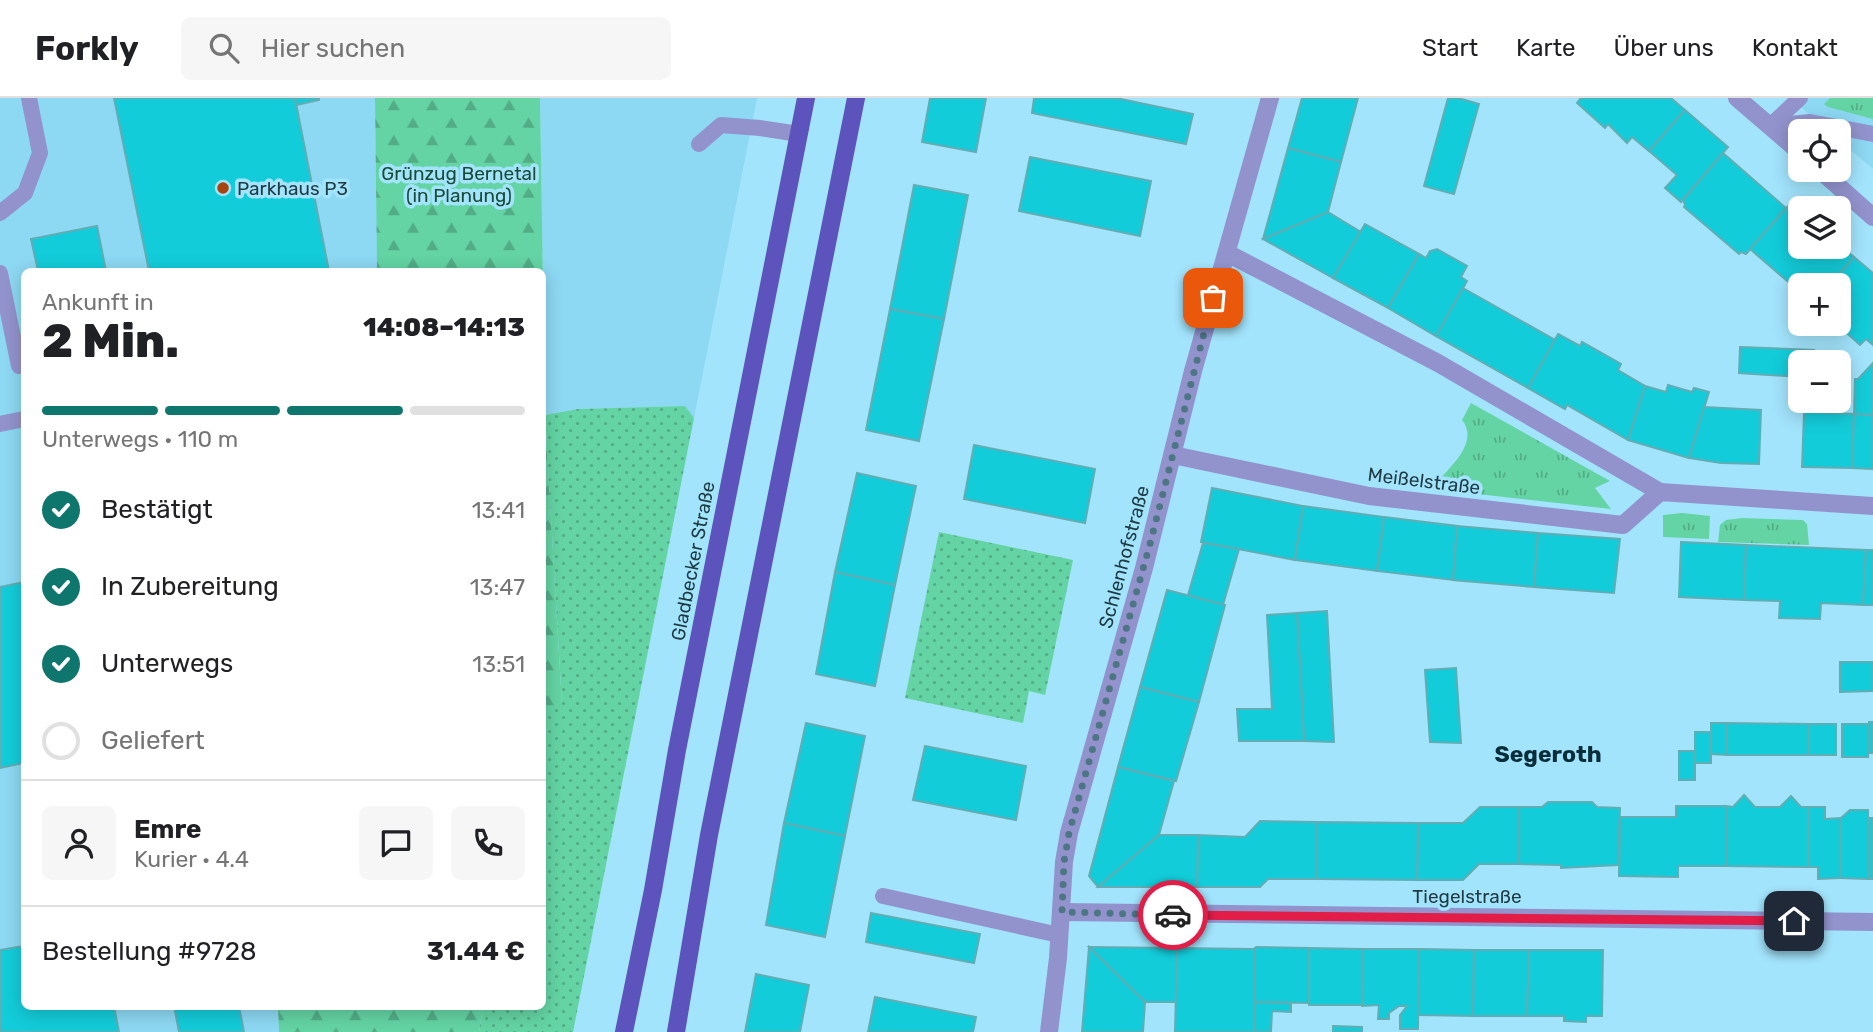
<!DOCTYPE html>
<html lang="de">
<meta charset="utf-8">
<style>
:root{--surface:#fff;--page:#f6f6f6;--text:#202124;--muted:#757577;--line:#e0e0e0;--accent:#0f766e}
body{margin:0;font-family:Rubik,sans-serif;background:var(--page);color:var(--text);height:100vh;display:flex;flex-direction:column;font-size:26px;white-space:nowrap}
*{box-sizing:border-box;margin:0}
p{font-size:23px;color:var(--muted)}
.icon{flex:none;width:38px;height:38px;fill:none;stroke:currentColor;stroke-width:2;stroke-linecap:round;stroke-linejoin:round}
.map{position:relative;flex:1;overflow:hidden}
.sheet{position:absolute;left:21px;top:170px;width:525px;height:742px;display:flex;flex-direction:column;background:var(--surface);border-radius:10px;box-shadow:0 4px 18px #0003}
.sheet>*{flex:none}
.buttons{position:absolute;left:1788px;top:21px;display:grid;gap:14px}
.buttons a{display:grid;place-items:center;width:63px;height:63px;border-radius:10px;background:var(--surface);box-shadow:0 4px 18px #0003;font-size:35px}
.pin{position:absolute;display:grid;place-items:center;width:60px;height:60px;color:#fff;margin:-30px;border-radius:14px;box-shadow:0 4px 10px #0006}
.courier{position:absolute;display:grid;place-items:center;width:70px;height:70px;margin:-35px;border:5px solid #e11d48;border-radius:50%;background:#fff;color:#222;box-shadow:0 2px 9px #0007}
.overview em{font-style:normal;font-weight:800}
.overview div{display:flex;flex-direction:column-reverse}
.overview{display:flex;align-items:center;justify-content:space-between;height:119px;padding:0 21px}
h1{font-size:46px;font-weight:800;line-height:52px}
.bar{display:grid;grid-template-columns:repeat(4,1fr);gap:10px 7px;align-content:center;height:84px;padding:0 21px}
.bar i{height:9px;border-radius:5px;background:var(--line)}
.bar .selected{background:var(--accent)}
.bar p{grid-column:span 4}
.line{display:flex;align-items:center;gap:18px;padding:0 21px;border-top:2px solid var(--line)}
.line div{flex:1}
.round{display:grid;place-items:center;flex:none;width:74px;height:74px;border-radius:10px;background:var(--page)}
ol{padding:0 21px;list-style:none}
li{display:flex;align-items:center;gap:21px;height:77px}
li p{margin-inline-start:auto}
li .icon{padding:7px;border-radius:50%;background:var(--accent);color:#fff;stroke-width:4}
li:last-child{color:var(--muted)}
li i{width:38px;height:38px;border:4px solid var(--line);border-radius:50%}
header{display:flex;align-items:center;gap:42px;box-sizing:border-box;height:98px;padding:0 35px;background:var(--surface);border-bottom:2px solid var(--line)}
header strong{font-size:33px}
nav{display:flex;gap:38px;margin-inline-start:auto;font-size:24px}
.search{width:490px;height:63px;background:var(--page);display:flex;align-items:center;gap:18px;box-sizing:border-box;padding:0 24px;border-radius:10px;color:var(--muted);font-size:26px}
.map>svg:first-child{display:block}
.built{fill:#8dd8f3}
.grass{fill:url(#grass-tufts)}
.forest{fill:url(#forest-firs)}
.park{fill:url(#park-dots)}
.building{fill:#13ccd9;stroke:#62acb3;stroke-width:2}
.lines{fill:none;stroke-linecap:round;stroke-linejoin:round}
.lane{stroke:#9293cd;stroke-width:16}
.street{stroke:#9293cd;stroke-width:18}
.primary{stroke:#5d53bd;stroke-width:18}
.done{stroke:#4d7684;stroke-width:7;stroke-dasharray:0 12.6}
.route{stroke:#e11d48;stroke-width:9}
.poi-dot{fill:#a8440f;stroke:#a2e4fc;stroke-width:2.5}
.labels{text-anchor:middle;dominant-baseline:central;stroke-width:7;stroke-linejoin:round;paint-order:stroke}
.park-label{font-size:19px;fill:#1a4b37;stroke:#a2e4fc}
.poi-label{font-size:19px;fill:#1f3a43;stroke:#a2e4fc;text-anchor:start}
.street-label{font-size:19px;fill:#1f3a43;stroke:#a2e4fc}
.quarter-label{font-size:23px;font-weight:bold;fill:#0a2e39;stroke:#a2e4fc}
</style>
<header>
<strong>Forkly</strong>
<div class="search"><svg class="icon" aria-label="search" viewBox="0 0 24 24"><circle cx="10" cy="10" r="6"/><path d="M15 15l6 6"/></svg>Hier suchen</div>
<nav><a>Start</a><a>Karte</a><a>Über uns</a><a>Kontakt</a></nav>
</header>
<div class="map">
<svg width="1873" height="934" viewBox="0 0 1873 934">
<defs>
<pattern id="grass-tufts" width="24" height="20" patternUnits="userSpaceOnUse" patternTransform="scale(1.75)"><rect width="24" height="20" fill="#64d4a4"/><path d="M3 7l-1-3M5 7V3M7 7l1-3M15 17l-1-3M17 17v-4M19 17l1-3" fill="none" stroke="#52ad87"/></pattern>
<pattern id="forest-firs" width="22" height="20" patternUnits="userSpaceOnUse" patternTransform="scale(1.75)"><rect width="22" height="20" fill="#64d4a4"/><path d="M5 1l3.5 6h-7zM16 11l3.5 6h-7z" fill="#52ad87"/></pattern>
<pattern id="park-dots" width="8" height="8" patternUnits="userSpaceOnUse" patternTransform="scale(1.75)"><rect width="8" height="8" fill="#64d4a4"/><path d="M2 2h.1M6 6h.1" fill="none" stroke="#52ad87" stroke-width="1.8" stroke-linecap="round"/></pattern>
</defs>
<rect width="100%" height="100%" fill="#a2e4fc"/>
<!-- built -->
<g class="built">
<polygon points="0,0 375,0 377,173 24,173 24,908 278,908 279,934 0,934"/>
<polygon points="540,0 757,0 694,320 685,308 578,311 545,317"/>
<polygon points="1790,0 1873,0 1873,71 1839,42 1839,33 1829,33"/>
</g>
<!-- grass -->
<g class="grass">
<polygon points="1830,0 1873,0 1873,21 1828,9 1824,6"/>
<path d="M1471 305 1610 383 1595 390 1611 411 1442 392 1439 382C1452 367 1479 343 1462 322Z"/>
<polygon points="1682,415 1710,418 1709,441 1663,439 1663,417"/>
<polygon points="1742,420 1803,422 1807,426 1809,447 1718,444 1720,427 1726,422"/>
</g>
<!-- forest -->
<g class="forest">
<polygon points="375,0 540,0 545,317 562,607 543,612 542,173 377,173"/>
<polygon points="278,908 483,908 479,934 279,934"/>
</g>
<!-- park -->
<g class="park">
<polygon points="685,308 694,320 573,934 479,934 483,908 542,908 543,612 562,606 545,317 578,311"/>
<polygon points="939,434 1073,462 1045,597 1029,593 1023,625 905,600"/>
</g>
<!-- building -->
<g class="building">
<polygon points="114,0 295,0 329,173 149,173"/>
<polygon points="295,0 319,0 319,2 296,7"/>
<polygon points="930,0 986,0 976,54 922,44"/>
<polygon points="1034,0 1116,0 1193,16 1186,46 1032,15"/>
<polygon points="1302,0 1358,0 1341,64 1288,50"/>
<polygon points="1448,0 1458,0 1479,6 1454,96 1424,88"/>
<polygon points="1581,0 1671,0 1685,12 1649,53 1632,39 1627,45 1608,26 1605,30 1577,5"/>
<polygon points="1685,12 1728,49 1681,104 1665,90 1677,77 1649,53"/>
<polygon points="1288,50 1341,64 1328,114 1263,141"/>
<polygon points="1723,55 1786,110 1746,156 1741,154 1739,156 1684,109 1685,107 1683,102"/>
<polygon points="1030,59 1151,83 1140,138 1019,113"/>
<polygon points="914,87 968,97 944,221 890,211"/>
<polygon points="1789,107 1801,118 1801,149 1839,149 1839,146 1854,159 1830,187 1801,187 1801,195 1750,151"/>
<polygon points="1328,114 1361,134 1333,180 1263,141"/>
<polygon points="1365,126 1419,156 1388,210 1333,180"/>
<polygon points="97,128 106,173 38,173 31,141"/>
<polygon points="1437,151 1467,168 1461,179 1467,183 1436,238 1388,210 1419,156 1426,160 1430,153"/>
<polygon points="1854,159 1873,175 1873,247 1866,241 1860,247 1842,231 1847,225 1839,218 1839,187 1830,187"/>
<polygon points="1463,190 1555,242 1528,290 1436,238"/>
<polygon points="890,211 944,221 919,343 866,332"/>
<polygon points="1558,236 1580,248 1582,244 1621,266 1618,272 1645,288 1628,342 1567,307 1565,311 1528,290"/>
<polygon points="1740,249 1814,252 1813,264 1801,264 1801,279 1739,275"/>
<polygon points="1873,265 1873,317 1854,316 1855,281 1858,281"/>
<polygon points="1668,287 1692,294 1694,290 1709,294 1689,360 1628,342 1645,288 1666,294"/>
<polygon points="1704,309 1761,312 1759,366 1721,365 1689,360"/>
<polygon points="1804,314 1854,316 1852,370 1802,369"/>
<polygon points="1854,316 1873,317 1873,371 1852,370"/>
<polygon points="974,347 1095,371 1085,425 964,401"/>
<polygon points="857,375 916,388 895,487 835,474"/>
<polygon points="1212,390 1303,408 1295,462 1201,444"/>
<polygon points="1303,408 1384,419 1377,473 1295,462"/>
<polygon points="1384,419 1457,428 1453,482 1377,473"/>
<polygon points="1457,428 1538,435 1534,489 1453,482"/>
<polygon points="1538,435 1620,441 1614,495 1534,489"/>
<polygon points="1681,444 1746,447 1744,502 1679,499"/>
<polygon points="1203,445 1239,451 1223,507 1188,497"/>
<polygon points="1746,447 1866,452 1863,507 1821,505 1820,521 1779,520 1780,503 1744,502"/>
<polygon points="1866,452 1873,452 1873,507 1863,507"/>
<polygon points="835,474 895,487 875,588 816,576"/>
<polygon points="24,484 24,665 0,670 0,489"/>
<polygon points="1167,492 1225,507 1199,604 1140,589"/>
<polygon points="1327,513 1334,644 1304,643 1297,515"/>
<polygon points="1297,515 1304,643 1239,643 1237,611 1272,611 1267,517"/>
<polygon points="1840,564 1873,564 1873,593 1840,594"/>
<polygon points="1456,570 1461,645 1430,644 1425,572"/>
<polygon points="1140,589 1199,604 1176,683 1118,669"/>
<rect x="1869" y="624" width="4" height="31"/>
<polygon points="806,625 865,638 845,738 784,725"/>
<polygon points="1711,625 1727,625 1727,657 1711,656"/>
<polygon points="1727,625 1809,626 1808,657 1727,657"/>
<polygon points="1809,626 1836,626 1836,657 1808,657"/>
<polygon points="1842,626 1869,626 1868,659 1842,659"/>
<rect x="1695" y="634" width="16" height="31"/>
<polygon points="925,648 1026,668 1016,722 913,702"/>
<rect x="1679" y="653" width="16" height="29"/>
<polygon points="1118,669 1174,683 1159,737 1098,789 1089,778"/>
<polygon points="1744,697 1755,709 1780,709 1791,698 1801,709 1808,709 1808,769 1726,768 1726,708 1733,709"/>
<polygon points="1548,704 1592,704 1597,709 1620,710 1618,767 1561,770 1561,767 1518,766 1519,709 1542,709"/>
<polygon points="1676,708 1726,708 1726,768 1678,768 1678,779 1619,778 1620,719 1676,719"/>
<polygon points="1480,709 1519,709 1518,766 1479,766 1463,782 1417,782 1418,725 1463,725"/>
<polygon points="1808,709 1825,709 1825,721 1841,720 1840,780 1818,781 1818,769 1808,769"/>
<polygon points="1850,712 1868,712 1868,781 1840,780 1841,720"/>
<rect x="1868" y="720" width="5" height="61"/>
<polygon points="1260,723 1316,724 1316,781 1268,781 1260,789 1197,789 1198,737 1245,739"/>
<polygon points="1316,724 1418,725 1417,782 1316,781"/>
<polygon points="784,725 845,738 825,839 766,827"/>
<polygon points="1159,737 1198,737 1197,789 1098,789"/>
<polygon points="871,815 980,836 974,865 866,844"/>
<polygon points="24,848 24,908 114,908 119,934 0,934 0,852"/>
<polygon points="1089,849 1145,904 1143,934 1082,934"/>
<polygon points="1089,849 1177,850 1176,904 1145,904"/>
<polygon points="1256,849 1309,850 1309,905 1254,904 1254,851"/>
<polygon points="1177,850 1254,851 1254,934 1175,934"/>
<polygon points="1309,850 1363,851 1362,907 1309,907"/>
<polygon points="1363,851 1419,851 1418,931 1400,931 1400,917 1407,908 1399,908 1389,915 1389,921 1378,921 1379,907 1362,908"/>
<polygon points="1419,851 1474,852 1473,918 1418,917"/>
<polygon points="1474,852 1529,852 1527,918 1473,918"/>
<polygon points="1529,852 1603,852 1602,918 1586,918 1586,924 1564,923 1564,918 1527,918"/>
<polygon points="756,876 809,887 800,934 745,934"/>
<polygon points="875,899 976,919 973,934 868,934"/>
<polygon points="1254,904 1291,905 1291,914 1272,913 1271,934 1254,934"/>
<polygon points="174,908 239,908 244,934 179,934"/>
<polygon points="1333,928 1362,929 1362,934 1333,934"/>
</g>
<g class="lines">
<!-- lane -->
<g class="lane">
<polyline points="1770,28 1810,24 1873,36"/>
<polyline points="1770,28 1800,0"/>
<polyline points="699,46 721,27 760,30 799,36"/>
<polyline points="0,115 25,95 40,55 29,0"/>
<polyline points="0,175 19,268"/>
<polyline points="0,326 24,321"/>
<polyline points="883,798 1059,837"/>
</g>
<!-- street -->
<g class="street">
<polyline points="1737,0 1801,55"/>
<polyline points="1820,72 1873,119"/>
<polyline points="1227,155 1438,265 1660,394"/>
<polyline points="1173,357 1369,398 1623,427 1660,394 1873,408"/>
<polyline points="1061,814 1873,824"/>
<polyline points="1049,934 1058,860 1064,764 1069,735 1144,470 1193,273 1270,0"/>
</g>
<!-- primary -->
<g class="primary">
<polyline points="624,934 653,792 677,652 806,0"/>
<polyline points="676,934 709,737 856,0"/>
</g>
</g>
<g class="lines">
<!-- done -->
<polyline class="done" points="1173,817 1062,814 1064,764 1069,735 1150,446 1213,200"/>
<!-- route -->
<polyline class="route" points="1173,817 1794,823"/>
</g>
<!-- markers -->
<circle class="poi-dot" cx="223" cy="90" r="7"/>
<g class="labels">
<!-- park labels -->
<g class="park-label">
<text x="459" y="75">Grünzug Bernetal<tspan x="459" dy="22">(in Planung)</tspan></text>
</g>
<!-- poi labels -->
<g class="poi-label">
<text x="237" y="90">Parkhaus P3</text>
</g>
<!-- street labels -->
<g class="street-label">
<text transform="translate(1424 383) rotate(7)">Meißelstraße</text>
<text transform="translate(1124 459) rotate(-75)">Schlenhofstraße</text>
<text transform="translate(693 463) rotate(-79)">Gladbecker Straße</text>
<text x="1467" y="798">Tiegelstraße</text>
</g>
<!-- quarter labels -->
<g class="quarter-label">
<text x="1548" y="656">Segeroth</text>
</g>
</g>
</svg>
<div class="buttons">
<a><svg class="icon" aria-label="locate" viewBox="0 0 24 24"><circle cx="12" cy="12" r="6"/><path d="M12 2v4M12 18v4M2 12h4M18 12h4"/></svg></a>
<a><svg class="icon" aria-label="layers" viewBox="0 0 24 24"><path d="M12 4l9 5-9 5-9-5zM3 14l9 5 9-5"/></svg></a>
<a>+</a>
<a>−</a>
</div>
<div class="pin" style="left:1213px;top:200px;background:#ea580c"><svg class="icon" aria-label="bag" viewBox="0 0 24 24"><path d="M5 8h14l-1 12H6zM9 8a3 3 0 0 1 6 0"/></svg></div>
<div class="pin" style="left:1794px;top:823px;background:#1f2937"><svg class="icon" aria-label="home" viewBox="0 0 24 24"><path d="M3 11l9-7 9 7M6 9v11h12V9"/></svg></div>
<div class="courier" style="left:1173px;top:817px"><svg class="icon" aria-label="car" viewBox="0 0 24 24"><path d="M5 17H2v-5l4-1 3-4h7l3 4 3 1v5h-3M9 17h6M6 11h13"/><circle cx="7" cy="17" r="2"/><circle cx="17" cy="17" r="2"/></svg></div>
<section class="sheet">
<div class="overview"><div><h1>2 Min.</h1><p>Ankunft in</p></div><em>14:08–14:13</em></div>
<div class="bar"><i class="selected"></i><i class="selected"></i><i class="selected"></i><i></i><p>Unterwegs · 110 m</p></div>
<ol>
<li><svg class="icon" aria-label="check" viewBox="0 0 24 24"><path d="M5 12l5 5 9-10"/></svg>Bestätigt<p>13:41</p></li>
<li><svg class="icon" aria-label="check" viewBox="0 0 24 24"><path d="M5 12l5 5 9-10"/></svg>In Zubereitung<p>13:47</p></li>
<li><svg class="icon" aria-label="check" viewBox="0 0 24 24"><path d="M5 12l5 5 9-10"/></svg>Unterwegs<p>13:51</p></li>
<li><i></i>Geliefert</li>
</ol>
<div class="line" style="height:126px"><a class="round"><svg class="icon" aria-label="person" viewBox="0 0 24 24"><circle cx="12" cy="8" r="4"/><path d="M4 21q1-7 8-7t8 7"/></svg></a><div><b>Emre</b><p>Kurier · 4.4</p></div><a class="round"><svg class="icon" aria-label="chat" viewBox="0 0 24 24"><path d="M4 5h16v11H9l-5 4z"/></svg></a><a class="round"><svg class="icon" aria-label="phone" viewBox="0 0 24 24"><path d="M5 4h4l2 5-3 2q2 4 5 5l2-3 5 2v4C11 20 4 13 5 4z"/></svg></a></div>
<div class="line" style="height:91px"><div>Bestellung #9728</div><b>31.44 €</b></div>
</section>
</div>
